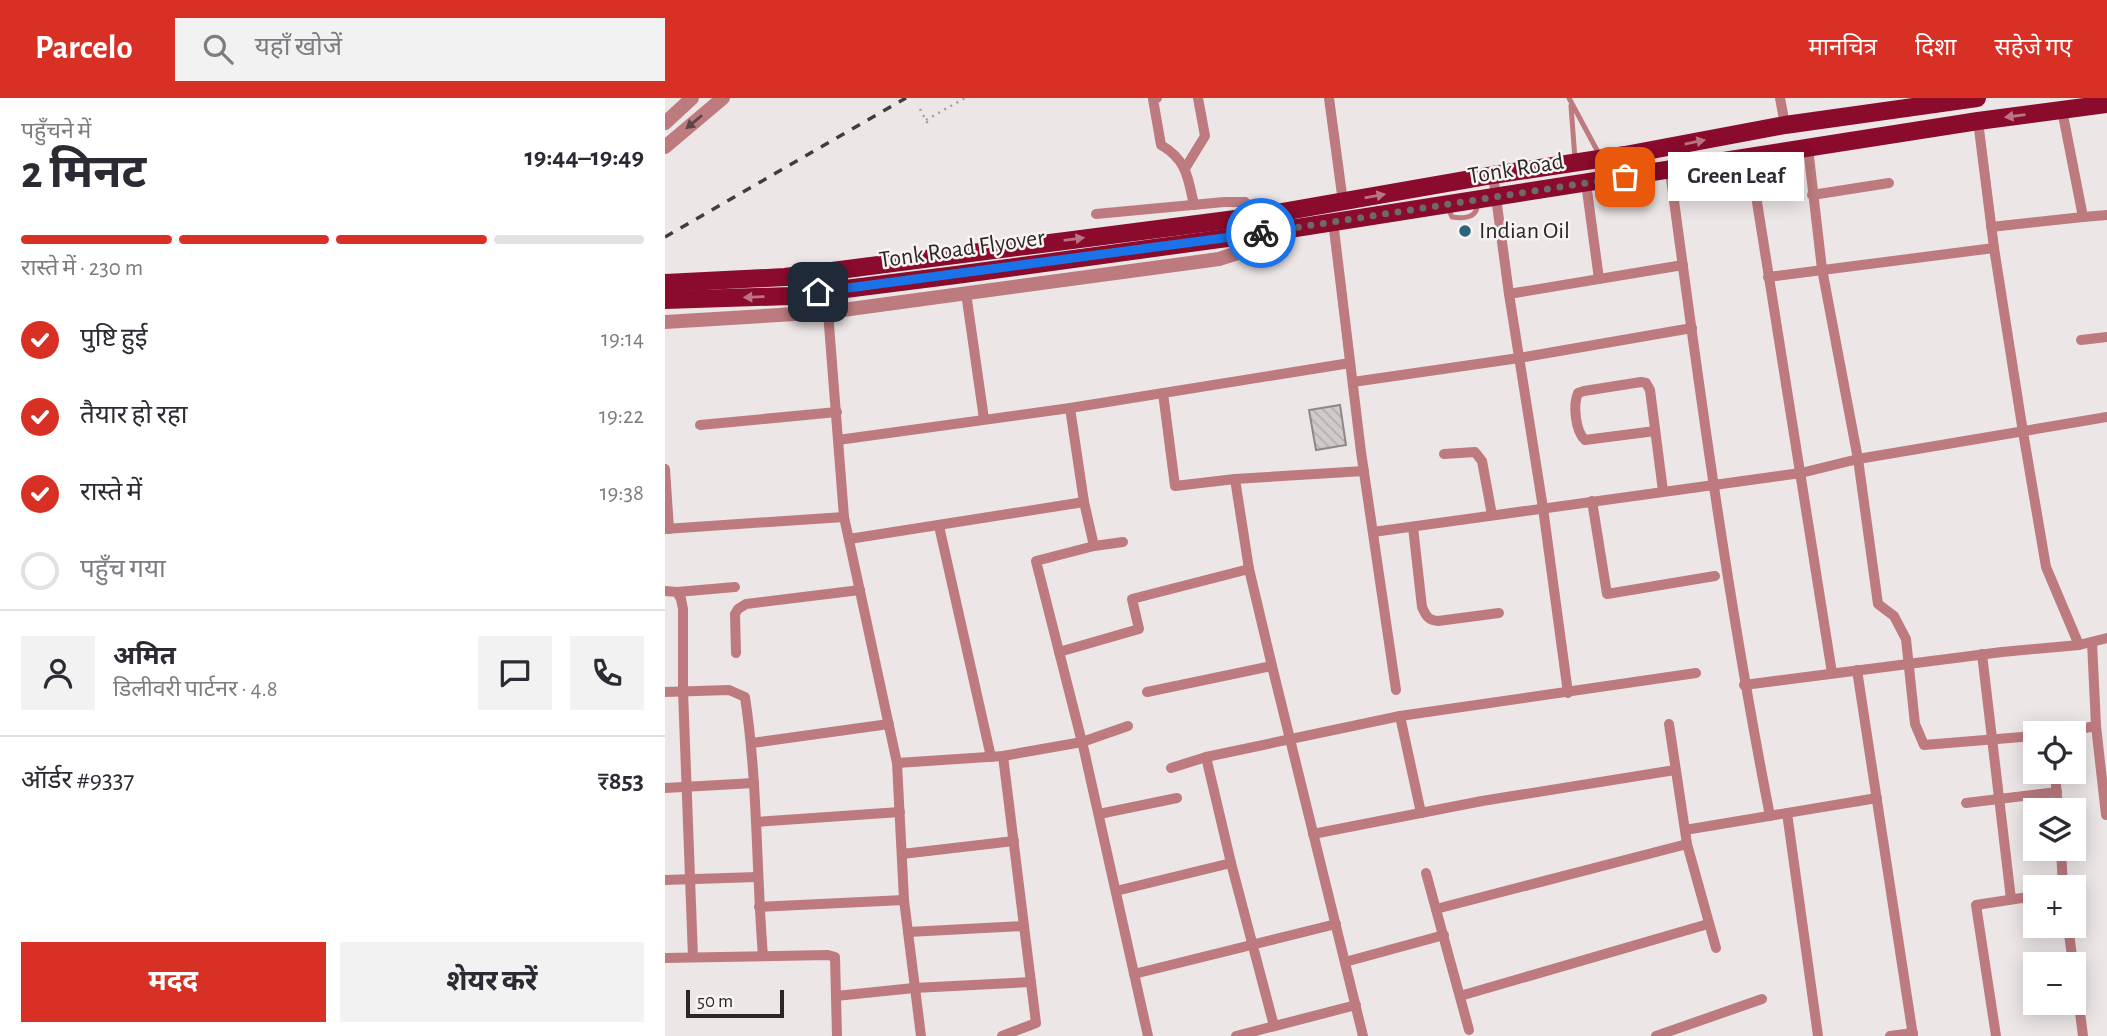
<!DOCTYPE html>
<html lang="hi">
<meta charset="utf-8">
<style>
:root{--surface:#fff;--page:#f2f2f3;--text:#2b2b33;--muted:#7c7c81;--line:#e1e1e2;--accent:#d93025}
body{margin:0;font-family:"Alegreya Sans","Noto Sans Devanagari",sans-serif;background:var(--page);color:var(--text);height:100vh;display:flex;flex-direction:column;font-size:26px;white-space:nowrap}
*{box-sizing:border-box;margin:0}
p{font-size:23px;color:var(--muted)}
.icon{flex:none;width:38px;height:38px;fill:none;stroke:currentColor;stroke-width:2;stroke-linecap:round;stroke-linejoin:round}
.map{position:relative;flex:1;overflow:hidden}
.drawer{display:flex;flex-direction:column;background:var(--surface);width:665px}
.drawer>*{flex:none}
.tools{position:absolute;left:1358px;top:623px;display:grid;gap:14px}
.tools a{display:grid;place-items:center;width:63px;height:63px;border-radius:0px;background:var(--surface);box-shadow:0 4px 18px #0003;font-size:35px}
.scale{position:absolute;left:21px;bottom:18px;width:98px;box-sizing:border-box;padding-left:7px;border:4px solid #2a2727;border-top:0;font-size:19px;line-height:24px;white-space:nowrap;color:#2a2727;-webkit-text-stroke:5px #faf3f3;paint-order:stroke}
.pin{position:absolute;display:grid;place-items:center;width:60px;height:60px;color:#fff;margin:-30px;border-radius:14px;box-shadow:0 4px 10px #0006}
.courier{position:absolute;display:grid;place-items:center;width:70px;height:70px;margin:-35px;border:5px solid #1a73e8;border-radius:50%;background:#fff;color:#222;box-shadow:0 2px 9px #0007}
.bubble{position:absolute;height:49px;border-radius:0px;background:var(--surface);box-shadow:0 4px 18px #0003;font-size:23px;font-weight:700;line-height:49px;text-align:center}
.overview em{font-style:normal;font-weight:700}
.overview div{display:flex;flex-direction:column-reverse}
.overview{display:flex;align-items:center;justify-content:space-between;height:119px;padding:0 21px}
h1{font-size:46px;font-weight:700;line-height:52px}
.bar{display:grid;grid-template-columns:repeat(4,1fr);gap:10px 7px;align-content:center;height:84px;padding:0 21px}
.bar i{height:9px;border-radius:5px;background:var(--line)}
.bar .current{background:var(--accent)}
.bar p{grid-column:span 4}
.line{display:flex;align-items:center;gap:18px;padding:0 21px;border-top:2px solid var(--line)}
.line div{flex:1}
.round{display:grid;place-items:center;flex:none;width:74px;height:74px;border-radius:0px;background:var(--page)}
ol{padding:0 21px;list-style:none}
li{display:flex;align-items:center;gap:21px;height:77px}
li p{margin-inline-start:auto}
li .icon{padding:7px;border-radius:50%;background:var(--accent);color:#fff;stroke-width:4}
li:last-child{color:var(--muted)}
li i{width:38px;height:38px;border:4px solid var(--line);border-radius:50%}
.cta{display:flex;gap:14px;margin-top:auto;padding:14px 21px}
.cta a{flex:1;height:80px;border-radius:0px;background:var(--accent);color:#fff;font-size:28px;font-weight:700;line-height:80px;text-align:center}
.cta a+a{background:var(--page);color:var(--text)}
header{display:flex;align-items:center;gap:42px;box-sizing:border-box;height:98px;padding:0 35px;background:var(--accent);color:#fff}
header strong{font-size:33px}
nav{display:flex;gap:38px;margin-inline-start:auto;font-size:24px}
.search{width:490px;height:63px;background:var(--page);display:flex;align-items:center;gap:18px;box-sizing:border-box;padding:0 24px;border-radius:0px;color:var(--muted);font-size:26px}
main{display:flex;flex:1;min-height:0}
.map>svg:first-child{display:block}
.building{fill:url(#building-back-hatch);stroke:#8e8888;stroke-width:2}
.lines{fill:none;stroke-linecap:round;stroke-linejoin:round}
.path{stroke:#a5a0a0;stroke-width:2.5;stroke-dasharray:2 5;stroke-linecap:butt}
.service{stroke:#bd7b7f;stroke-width:5}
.minor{stroke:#bd7b7f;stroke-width:10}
.tertiary{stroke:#bd7b7f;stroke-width:14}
.primary{stroke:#8a0b2b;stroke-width:18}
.rail{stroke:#403d3d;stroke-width:3.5;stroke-dasharray:9 9;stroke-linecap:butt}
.oneway{fill:#bc7385}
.oneway2{fill:#5d4446}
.done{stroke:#6e6a6a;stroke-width:7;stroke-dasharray:0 12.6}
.route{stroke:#1a73e8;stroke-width:9}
.poi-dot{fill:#28657c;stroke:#faf3f3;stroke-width:2.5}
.labels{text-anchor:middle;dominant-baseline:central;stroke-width:5;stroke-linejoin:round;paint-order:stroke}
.street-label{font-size:24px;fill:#2a2727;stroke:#faf3f3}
.poi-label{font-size:24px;fill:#2a2727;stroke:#faf3f3;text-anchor:start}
</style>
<header>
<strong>Parcelo</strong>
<div class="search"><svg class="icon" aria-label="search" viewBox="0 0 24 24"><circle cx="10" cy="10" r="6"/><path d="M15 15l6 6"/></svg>यहाँ खोजें</div>
<nav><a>मानचित्र</a><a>दिशा</a><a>सहेजे गए</a></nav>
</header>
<main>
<section class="drawer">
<div class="overview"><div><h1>2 मिनट</h1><p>पहुँचने में</p></div><em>19:44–19:49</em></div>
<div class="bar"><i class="current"></i><i class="current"></i><i class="current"></i><i></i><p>रास्ते में · 230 m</p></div>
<ol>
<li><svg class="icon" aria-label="check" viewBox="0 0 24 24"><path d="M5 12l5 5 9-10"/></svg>पुष्टि हुई<p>19:14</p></li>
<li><svg class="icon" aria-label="check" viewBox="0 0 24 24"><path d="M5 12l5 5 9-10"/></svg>तैयार हो रहा<p>19:22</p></li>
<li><svg class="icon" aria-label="check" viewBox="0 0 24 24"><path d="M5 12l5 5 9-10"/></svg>रास्ते में<p>19:38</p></li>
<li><i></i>पहुँच गया</li>
</ol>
<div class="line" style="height:126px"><a class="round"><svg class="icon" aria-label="person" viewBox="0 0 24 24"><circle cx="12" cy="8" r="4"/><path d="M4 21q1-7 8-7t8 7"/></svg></a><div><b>अमित</b><p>डिलीवरी पार्टनर · 4.8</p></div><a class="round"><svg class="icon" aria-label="chat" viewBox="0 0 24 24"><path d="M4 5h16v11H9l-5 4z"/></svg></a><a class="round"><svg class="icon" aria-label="phone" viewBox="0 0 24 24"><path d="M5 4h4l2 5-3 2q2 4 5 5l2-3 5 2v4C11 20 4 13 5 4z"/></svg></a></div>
<div class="line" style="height:91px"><div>ऑर्डर #9337</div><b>₹853</b></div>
<div class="cta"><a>मदद</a><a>शेयर करें</a></div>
</section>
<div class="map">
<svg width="1442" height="938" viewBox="0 0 1442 938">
<defs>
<pattern id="building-back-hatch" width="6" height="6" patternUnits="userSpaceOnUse" patternTransform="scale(1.75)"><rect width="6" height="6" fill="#d1caca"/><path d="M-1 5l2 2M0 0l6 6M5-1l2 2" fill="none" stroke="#b4aeae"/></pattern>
</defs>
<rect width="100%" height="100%" fill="#ede6e6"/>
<!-- building -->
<polygon class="building" points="675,307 681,347 651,352 644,312"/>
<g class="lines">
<!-- path -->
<g class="path">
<polyline points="255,11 264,28"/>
<polyline points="261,22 300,0"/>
</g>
<!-- service -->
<g class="service">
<polyline points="904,0 934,56"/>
<polyline points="906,8 910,61"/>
<path d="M783 110 787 119C799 121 814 120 812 104"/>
</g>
<!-- minor -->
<g class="minor">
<path d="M492 0 488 1 496 47C522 62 523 80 529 107"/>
<polyline points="664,0 678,104"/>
<polyline points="1115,0 1120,27"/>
<polyline points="1397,12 1418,119 1442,117"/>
<polyline points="1313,23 1329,150 1358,334 1381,469 1414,547"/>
<polyline points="1143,50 1157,171 1193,361 1213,506 1229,518 1241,541 1250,626 1259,647 1370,638"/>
<polyline points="1085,60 1167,575"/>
<polyline points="521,69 540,38 533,0"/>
<path d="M1005 73C1034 289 1063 504 1105 718"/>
<polyline points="828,77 844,196 878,410 903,595"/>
<polyline points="921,85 934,181"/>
<polyline points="1147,97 1224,85"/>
<polyline points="431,116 559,104 580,104 594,118"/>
<polyline points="668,123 696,354 731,592"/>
<polyline points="1326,129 1418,119"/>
<polyline points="1103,179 1329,150"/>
<polyline points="301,195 319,321"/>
<polyline points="844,196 1018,167"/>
<polyline points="163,214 179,419 232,665 239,802 256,938"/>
<polyline points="1416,242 1442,239"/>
<polyline points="688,284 854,260 1027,230"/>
<polyline points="498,295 510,388 570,381 699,373"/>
<polyline points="405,310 419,404 429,448"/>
<polyline points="35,327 172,314"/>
<path d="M990 333 920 342C910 333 908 306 913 295L919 293 976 284 981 285 985 292 998 393"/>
<polyline points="173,342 405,310 685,265"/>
<polyline points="779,356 810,354 817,363 827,417"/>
<polyline points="0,371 4,431"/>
<polyline points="570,381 584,471 607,568 698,938"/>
<polyline points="927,403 942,496 1050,478"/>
<polyline points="274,428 326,659"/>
<path d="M748 429 757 509C761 518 763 522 773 523L834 515"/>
<polyline points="0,431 179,419"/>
<polyline points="708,434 1136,375 1193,361 1442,319"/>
<polyline points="184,441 419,404"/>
<polyline points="458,444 429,448 371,463 419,652 483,938"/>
<polyline points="0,493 12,494 16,501 18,511 18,593 28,859"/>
<polyline points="12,494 70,489"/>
<polyline points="394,554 474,531 467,501 584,471"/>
<polyline points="71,555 70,516 73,511 81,506 195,492"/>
<polyline points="1317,556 1346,801"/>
<polyline points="1192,572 1248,938"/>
<polyline points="1079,587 1337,554 1414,547 1442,540"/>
<path d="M0 594 64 592 80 599C93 685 91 772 98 858"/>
<polyline points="482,594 607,568"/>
<polyline points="735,618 756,715"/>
<polyline points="1004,626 1022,746 1051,850"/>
<polyline points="1431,628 1441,717"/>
<polyline points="1392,635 1431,628 1427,544"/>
<polyline points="87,645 224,626"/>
<polyline points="541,659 566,765 609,928"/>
<polyline points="232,665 338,658 417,644 463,628"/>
<polyline points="506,670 541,659 735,618 1031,575"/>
<polyline points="1390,674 1393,712"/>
<polyline points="0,690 89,685"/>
<polyline points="1301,705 1392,694"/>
<polyline points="1122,715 1153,938"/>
<polyline points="434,716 512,700"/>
<polyline points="91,724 235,714"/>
<polyline points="1020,732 1212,700"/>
<polyline points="648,736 817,703 1010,672"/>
<polyline points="1396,751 1398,789"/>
<polyline points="237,756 349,743"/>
<polyline points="761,775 804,932"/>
<polyline points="0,782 92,779"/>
<polyline points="451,793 566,765"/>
<polyline points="94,809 239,802"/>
<polyline points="771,811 1022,746"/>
<polyline points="1403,828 1408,866"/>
<polyline points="243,834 359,828"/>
<polyline points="0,860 163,857 170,859 172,938"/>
<polyline points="680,864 779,837"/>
<polyline points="1409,868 1418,938"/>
<polyline points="469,876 671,826"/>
<polyline points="171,898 249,890 366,884"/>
<polyline points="795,898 1043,826"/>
<polyline points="337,938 371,925 338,658"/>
<polyline points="571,938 691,907"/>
<polyline points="991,938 1097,901"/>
<polyline points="1225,938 1248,935"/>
<polyline points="1331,938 1311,807 1370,798"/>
</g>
<!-- tertiary -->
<g class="tertiary">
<polyline points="0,25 27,0"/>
<polyline points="0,49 58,0"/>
<polyline points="0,224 163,214 554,161 582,152 599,135"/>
</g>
<!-- primary -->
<g class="primary">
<polyline points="0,185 120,179 594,118 828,77 960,57 1120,27 1312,0"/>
<polyline points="0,202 125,198 291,177 599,135 1313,23 1442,6"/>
</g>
<!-- rail -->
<polyline class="rail" points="0,139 241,0"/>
</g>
<!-- one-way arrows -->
<defs><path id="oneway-solid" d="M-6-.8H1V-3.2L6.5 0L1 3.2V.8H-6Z" transform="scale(1.75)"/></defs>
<g class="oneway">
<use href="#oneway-solid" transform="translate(1350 18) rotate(172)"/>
<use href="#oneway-solid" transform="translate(1030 44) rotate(-11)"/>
<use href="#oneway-solid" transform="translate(710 98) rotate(-10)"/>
<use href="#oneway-solid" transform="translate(409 141) rotate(-7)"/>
<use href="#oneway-solid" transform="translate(89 199) rotate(178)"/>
</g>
<use class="oneway2" href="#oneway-solid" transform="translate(29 24) rotate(140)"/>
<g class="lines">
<!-- done -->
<polyline class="done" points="596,135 960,79"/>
<!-- route -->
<polyline class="route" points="153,194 596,135"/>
</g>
<!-- markers -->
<circle class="poi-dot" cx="800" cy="133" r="7"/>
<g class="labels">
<!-- street labels -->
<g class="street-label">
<text transform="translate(851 71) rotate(-9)">Tonk Road</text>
<text transform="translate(297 151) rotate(-8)">Tonk Road Flyover</text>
</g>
<!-- poi labels -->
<g class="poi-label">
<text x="814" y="133">Indian Oil</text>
</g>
</g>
</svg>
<div class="tools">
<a><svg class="icon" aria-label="locate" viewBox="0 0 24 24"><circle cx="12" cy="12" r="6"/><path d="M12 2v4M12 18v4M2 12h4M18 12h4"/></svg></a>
<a><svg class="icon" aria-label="layers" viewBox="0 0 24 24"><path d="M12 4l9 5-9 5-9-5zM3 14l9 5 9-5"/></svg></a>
<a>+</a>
<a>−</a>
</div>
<div class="scale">50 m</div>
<div class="pin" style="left:960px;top:79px;background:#ea580c"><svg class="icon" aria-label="bag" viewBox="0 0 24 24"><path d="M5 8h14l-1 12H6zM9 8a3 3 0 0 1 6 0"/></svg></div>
<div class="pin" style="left:153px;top:194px;background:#1f2937"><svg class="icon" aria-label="home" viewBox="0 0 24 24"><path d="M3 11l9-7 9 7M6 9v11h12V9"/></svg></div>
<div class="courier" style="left:596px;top:135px"><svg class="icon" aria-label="bike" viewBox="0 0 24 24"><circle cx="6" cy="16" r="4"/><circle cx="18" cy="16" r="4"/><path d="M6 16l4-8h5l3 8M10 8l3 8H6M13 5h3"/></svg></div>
<div class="bubble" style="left:1003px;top:54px;width:136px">Green Leaf</div>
</div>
</main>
